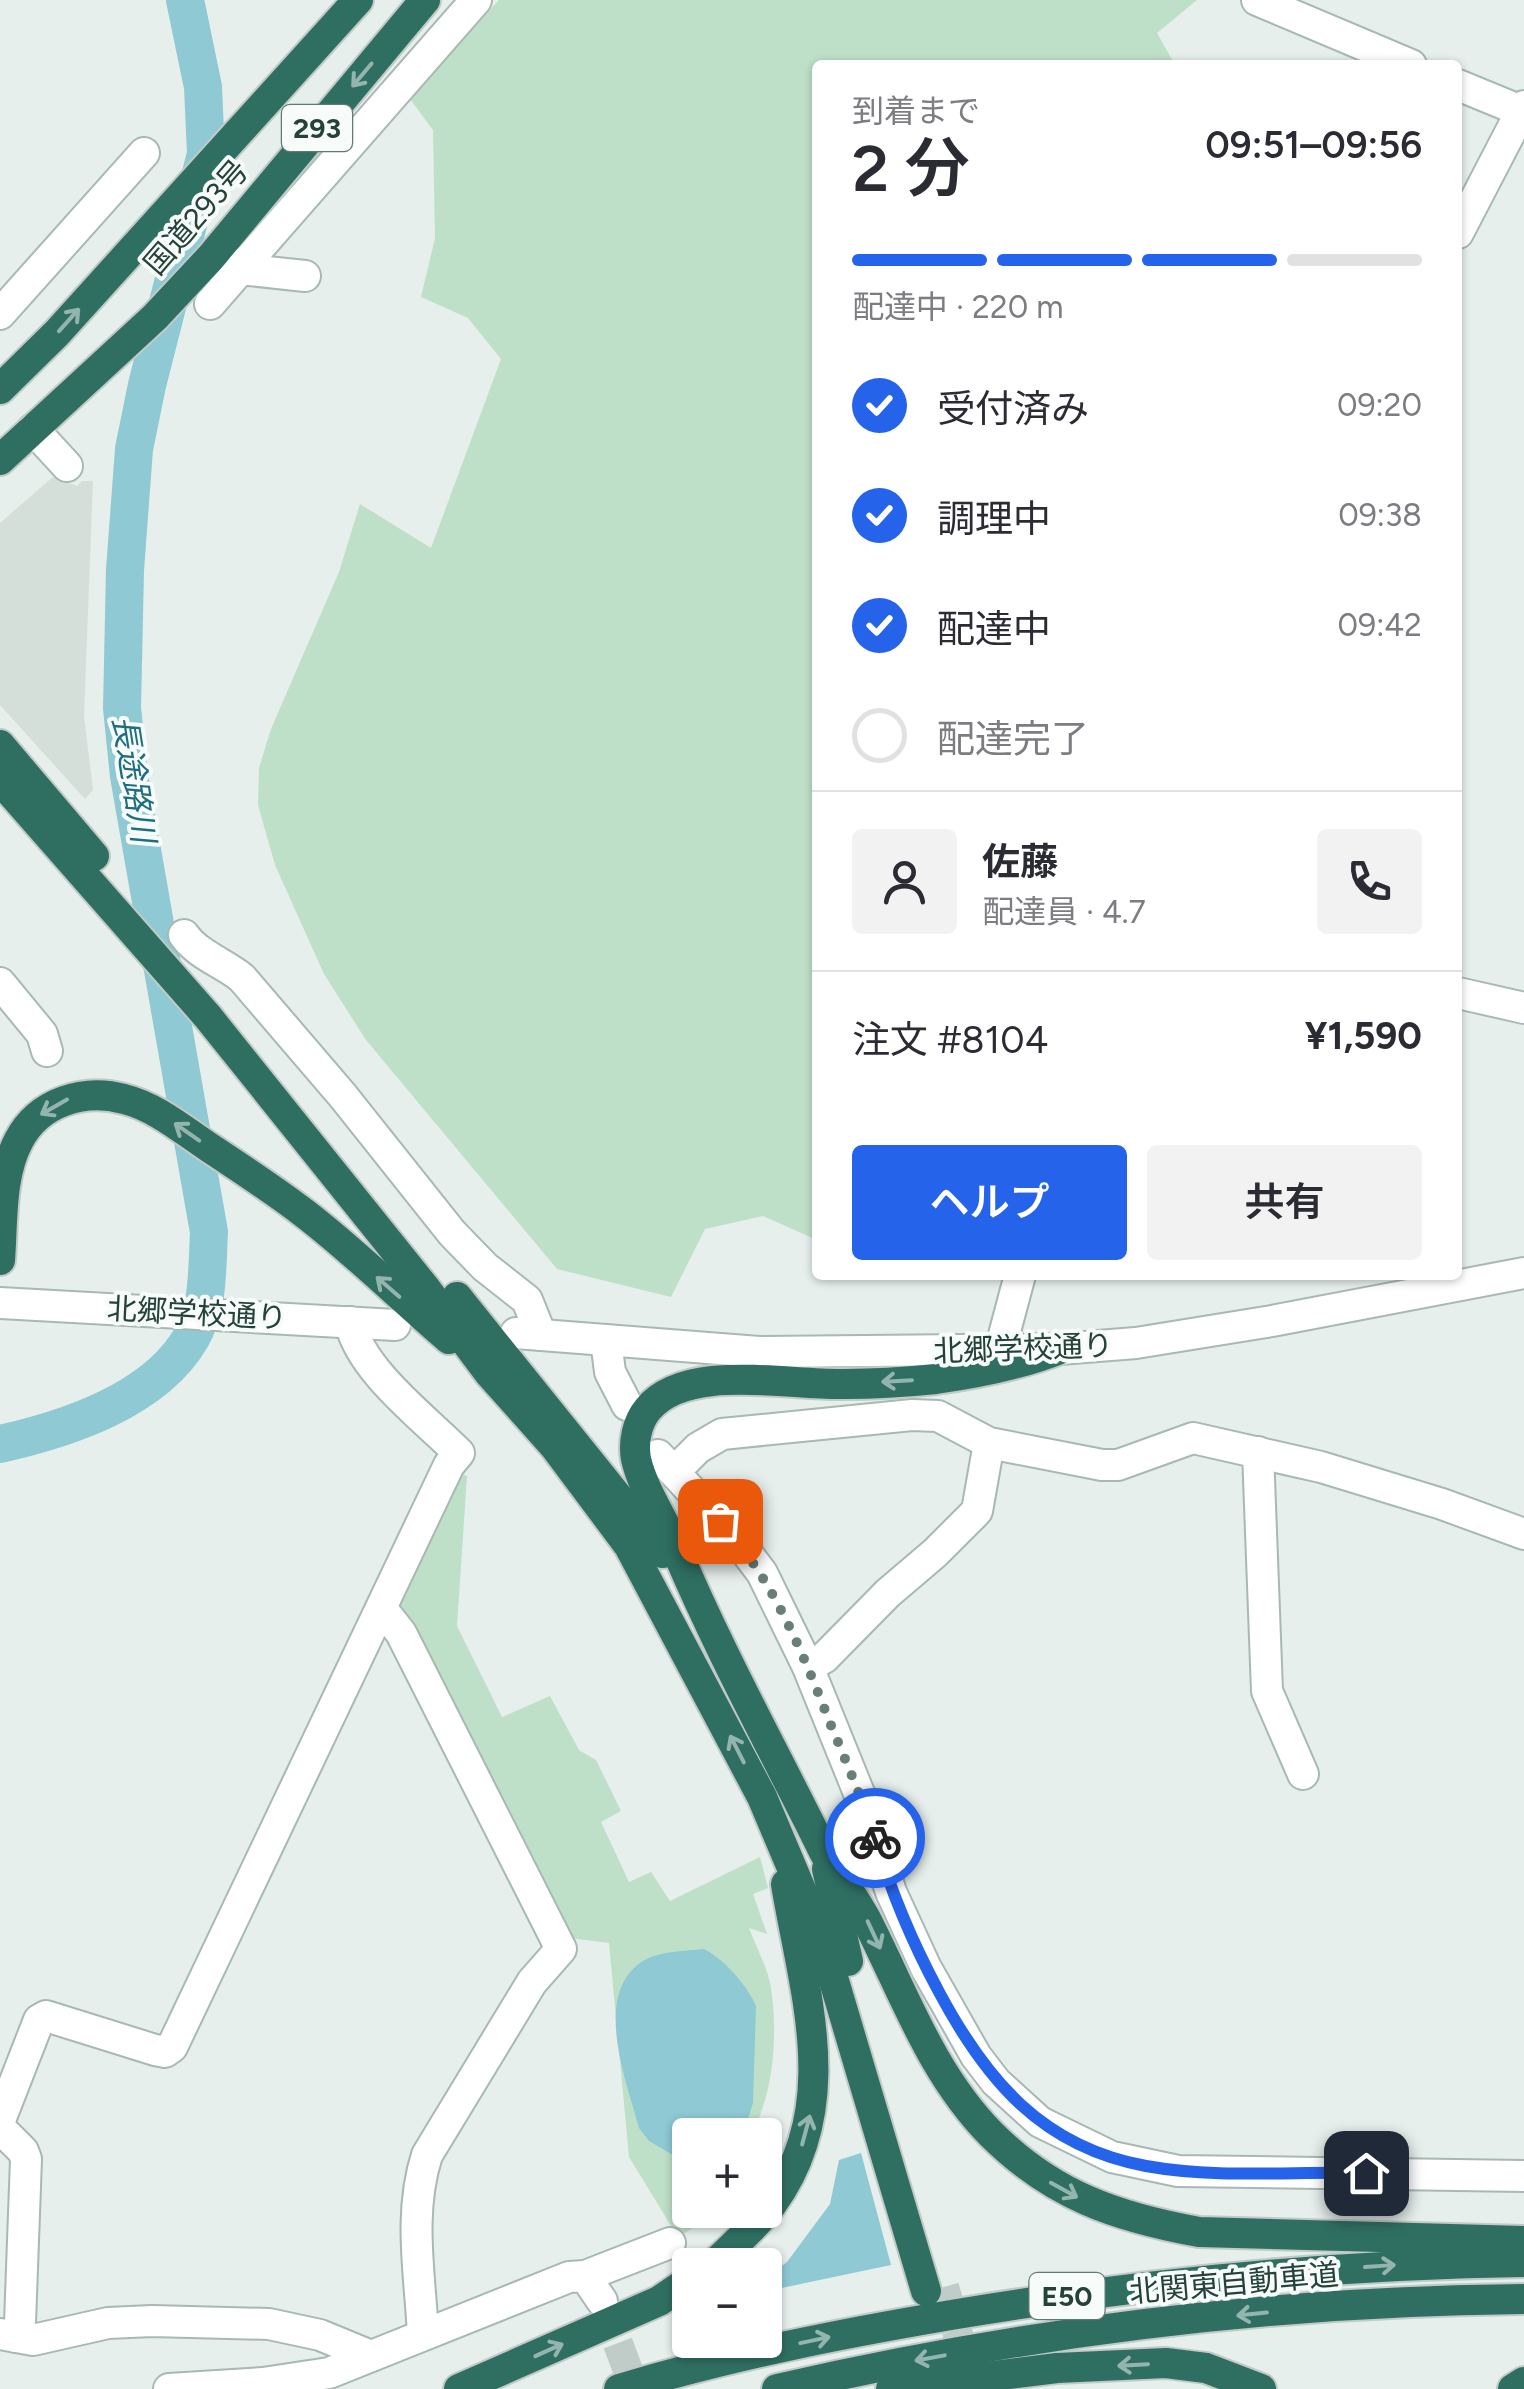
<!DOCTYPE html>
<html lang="ja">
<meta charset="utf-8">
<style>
:root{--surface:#fff;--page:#f2f2f3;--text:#2b2b33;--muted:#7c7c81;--line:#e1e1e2;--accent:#2563eb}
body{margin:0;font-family:Figtree,"Noto Sans JP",sans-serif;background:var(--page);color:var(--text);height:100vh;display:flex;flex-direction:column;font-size:38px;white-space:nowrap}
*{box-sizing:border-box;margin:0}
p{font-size:32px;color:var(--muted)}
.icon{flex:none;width:55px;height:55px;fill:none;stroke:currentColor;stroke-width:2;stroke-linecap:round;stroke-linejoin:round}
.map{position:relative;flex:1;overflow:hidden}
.details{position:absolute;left:812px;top:60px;width:650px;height:1220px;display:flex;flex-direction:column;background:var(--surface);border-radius:10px;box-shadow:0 2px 8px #0004}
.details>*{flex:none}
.buttons{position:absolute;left:672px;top:2118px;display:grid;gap:20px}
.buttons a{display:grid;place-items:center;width:110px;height:110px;border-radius:10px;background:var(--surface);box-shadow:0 2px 8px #0004;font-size:50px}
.pin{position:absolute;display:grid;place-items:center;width:85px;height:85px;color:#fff;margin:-42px;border-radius:20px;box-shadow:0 5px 15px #0006}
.courier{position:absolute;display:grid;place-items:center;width:100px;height:100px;margin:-50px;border:8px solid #2563eb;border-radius:50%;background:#fff;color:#222;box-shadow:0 2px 12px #0007}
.headline em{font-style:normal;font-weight:600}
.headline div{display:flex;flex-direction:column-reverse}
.headline{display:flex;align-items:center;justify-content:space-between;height:170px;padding:0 40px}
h1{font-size:65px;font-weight:600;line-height:75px}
.bar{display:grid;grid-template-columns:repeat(4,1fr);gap:15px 10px;align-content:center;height:120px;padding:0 40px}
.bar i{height:12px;border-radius:8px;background:var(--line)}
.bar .active{background:var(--accent)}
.bar p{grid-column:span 4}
.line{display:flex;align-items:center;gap:25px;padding:0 40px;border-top:2px solid var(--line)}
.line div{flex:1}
.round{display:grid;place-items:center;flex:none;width:105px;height:105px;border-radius:10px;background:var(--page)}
ol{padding:0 40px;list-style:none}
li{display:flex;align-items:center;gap:30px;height:110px}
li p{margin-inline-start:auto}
li .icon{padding:10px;border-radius:50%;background:var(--accent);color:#fff;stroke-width:4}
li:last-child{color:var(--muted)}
li i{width:55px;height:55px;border:5px solid var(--line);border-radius:50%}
.primary-button{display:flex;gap:20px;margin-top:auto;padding:20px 40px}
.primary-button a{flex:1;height:115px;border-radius:10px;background:var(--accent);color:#fff;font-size:40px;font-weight:600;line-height:115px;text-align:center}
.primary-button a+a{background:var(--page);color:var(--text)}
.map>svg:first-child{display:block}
.built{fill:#d4dfda}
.green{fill:#bfe0c8}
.water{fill:#8ec9d4}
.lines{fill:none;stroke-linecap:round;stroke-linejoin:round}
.river{stroke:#8ec9d4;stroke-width:38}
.minor-tunnel{stroke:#bfccc8;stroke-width:30;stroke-dasharray:30 15;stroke-linecap:butt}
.highway-tunnel{stroke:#bfccc8;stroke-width:30;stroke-dasharray:30 15;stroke-linecap:butt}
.minor-casing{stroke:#a8b8b2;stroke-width:34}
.highway-casing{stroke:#c2cac8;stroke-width:34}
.minor{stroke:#fff;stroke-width:30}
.highway{stroke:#2f6f62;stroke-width:30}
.oneway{stroke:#93b5ae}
.done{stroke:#687f78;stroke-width:10;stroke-dasharray:0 18}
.route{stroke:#2563eb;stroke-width:12}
.labels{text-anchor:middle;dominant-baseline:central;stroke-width:8;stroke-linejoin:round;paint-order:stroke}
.shield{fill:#f7fbf9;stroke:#637a73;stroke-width:2.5}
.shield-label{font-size:28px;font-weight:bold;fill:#24423a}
.street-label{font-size:30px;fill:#24423a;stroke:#f7fbf9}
.water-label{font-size:32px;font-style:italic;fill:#1c6f80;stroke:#f7fbf9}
</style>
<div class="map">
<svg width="1524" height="2389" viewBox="0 0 1524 2389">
<rect width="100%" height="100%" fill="#e6efeb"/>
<!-- built -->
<polygon class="built" points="53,477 77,486 82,481 93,481 84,716 93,790 85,799 0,705 0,523"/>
<!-- green -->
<g class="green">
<polygon points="499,0 1197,0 1157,33 1175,65 818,65 817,1240 763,1216 705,1229 671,1297 557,1269 366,1040 324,974 275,865 258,805 259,768 271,729 339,572 360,504 431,548 501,359 468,318 421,297 435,238 433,130 410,99"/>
<path d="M460 1473 467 1476 457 1626 502 1717 550 1696 579 1750 596 1760 621 1811 601 1822 629 1882 651 1872 670 1901 760 1857 768 1888 753 1894 767 1934 749 1928C756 1947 768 1968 771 1988 778 2035 774 2093 751 2135H690V2210H707V2218L685 2233 673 2229 629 2157 609 1943 569 1938 398 1609Z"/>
</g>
<!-- water -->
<g class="water">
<path d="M704 1949C725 1960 747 1985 756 2006L753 2103 743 2135H690V2165L649 2141 639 2128C627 2082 591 1994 643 1961 659 1951 686 1951 704 1949Z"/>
<polygon points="861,2153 891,2265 772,2290 766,2278 787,2262 830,2204 839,2160"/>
</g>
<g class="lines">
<!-- river -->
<path class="river" d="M0 1444C67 1429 154 1401 191 1338 209 1307 207 1267 209 1232L129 776 122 708 125 570 134 449 147 385 206 154 203 87 185 0"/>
<!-- minor-tunnel -->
<polyline class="minor-tunnel" points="602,2301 635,2389"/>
<!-- highway-tunnel -->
<polyline class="highway-tunnel" points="944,2287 970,2375"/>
<!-- minor casing -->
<g class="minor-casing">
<g id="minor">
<polyline points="1257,0 1411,65"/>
<polyline points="1458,85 1521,111"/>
<polyline points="1458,233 1524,106"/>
<polyline points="243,263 249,270 305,276"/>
<polyline points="210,304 476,0"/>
<polyline points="0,314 144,153"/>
<polyline points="33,429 67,466"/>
<path d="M184 935C198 955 224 963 242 978L343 1096 452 1233 485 1267 527 1300 541 1335"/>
<polyline points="0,983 42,1034 47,1051"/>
<polyline points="1458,993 1524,1008"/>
<polyline points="0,1303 395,1325"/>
<polyline points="516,1333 759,1352 1060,1349 1136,1343 1272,1321 1524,1273"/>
<polyline points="606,1340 610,1372 627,1405"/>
<polyline points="1003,1351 1004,1335 1020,1275"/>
<polyline points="1258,1452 1267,1691 1303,1774"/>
<polyline points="658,1455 737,1540 762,1573 808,1667 861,1798 891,1892 926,1968 976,2056 996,2082 1040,2122 1112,2157 1178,2171 1524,2176"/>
<polyline points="674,1472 698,1448 722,1434 912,1415 938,1416 989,1443 1102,1465 1118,1465 1193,1438 1321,1467 1442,1504 1524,1534"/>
<path d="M382 1609 401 1633 561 1949 532 1982 427 2155C408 2214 420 2274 423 2335"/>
<polyline points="808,1667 824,1658 888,1593 935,1553 977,1511 989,1443"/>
<path d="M0 2120 39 2020 46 2016 155 2050 165 2052 172 2047 449 1465 459 1453C424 1418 360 1370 350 1322"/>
<polyline points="0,2128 23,2151 26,2159 20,2323 16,2337"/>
<polyline points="585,2276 670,2243"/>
<polyline points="0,2334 33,2340 108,2323 152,2321 269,2324 320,2335 371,2356"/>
<polyline points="169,2389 263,2383 329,2373 569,2277 585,2276 602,2301"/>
</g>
</g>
<!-- highway casing -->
<g class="highway-casing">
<g id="highway">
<polyline points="0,389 57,333 358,0"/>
<polyline points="0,460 155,317 211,257 425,0"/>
<polyline points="0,745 94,856"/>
<polyline points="0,780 208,1017 426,1289 489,1373 555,1447 629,1546 762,1797 821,1937 926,2291"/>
<path d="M0 1260C3 1222 0 1175 19 1140 39 1102 84 1088 124 1099 156 1107 183 1130 210 1148 242 1169 274 1190 304 1213 355 1252 401 1298 449 1339"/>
<polyline points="457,1297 663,1553"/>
<path d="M1060 1349C1020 1365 979 1373 936 1379 906 1382 875 1384 845 1384 790 1386 687 1362 648 1409 637 1422 633 1442 636 1459 643 1490 664 1519 676 1549 719 1651 773 1749 822 1848 834 1873 853 1894 866 1919 904 1993 931 2073 991 2134 1052 2195 1116 2217 1199 2232L1524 2241"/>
<polyline points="827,1869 848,1961"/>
<path d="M713 2265C733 2246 755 2227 772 2204 844 2105 804 1993 786 1884"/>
<polyline points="459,2389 659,2301 690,2280"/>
<path d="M619 2389C728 2356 839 2334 951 2315 1141 2283 1332 2265 1524 2262"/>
<path d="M777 2389C1020 2333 1274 2301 1524 2299"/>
<polyline points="891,2389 1057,2368 1166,2363 1206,2368 1261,2389"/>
<polyline points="1513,2389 1524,2382"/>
</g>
</g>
<!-- minor -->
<use href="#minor" class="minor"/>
<!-- highway -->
<use href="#highway" class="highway"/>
</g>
<!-- one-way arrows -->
<defs><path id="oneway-shaft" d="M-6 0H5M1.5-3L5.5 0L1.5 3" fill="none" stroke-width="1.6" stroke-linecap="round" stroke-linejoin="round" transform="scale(2.5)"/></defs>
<g class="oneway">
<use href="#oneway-shaft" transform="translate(362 75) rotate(130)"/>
<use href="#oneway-shaft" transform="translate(69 320) rotate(-48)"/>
<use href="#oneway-shaft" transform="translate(54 1107) rotate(150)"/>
<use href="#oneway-shaft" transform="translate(187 1132) rotate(-145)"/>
<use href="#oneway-shaft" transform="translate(388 1287) rotate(-139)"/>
<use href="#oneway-shaft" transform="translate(897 1381) rotate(177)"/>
<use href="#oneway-shaft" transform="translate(737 1749) rotate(-117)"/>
<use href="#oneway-shaft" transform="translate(874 1935) rotate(65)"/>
<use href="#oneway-shaft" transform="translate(806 2130) rotate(-75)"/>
<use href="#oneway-shaft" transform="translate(1064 2190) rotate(29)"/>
<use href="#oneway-shaft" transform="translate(1380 2266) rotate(-4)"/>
<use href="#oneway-shaft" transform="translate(1252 2314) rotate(174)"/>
<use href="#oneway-shaft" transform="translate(815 2340) rotate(-12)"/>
<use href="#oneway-shaft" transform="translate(549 2350) rotate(-24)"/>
<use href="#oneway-shaft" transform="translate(930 2358) rotate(170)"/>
<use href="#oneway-shaft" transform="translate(1133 2365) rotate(177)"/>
</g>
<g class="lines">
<!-- done -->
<path class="done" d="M720 1521C773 1579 802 1651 830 1723 846 1761 862 1799 875 1838"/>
<!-- route -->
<path class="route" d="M875 1838C891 1892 912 1942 939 1992 986 2080 1042 2147 1146 2166 1218 2179 1293 2171 1366 2173"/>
</g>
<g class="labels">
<!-- shield labels -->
<g class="shield">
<rect x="282" y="105" width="70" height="46" rx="8"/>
<rect x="1029.5" y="2273" width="75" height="46" rx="8"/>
</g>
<g class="shield-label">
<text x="317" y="128">293</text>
<text x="1067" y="2296">E50</text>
</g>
<!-- street labels -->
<g class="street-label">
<text transform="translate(196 217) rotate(-49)">国道293号</text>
<text transform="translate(197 1313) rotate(3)">北郷学校通り</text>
<text transform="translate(1023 1348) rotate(-2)">北郷学校通り</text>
<text transform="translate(1234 2283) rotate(-5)">北関東自動車道</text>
</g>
<!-- water labels -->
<g class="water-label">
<text transform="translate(134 779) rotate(81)">長途路川</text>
</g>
</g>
</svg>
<div class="buttons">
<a>+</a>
<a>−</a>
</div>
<div class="pin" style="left:720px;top:1521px;background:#ea580c"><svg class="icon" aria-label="bag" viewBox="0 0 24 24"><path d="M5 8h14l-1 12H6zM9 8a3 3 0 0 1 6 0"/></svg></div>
<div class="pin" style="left:1366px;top:2173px;background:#1f2937"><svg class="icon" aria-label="home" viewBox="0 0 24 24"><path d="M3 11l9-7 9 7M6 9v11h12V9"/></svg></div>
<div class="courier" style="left:875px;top:1838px"><svg class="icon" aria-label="bike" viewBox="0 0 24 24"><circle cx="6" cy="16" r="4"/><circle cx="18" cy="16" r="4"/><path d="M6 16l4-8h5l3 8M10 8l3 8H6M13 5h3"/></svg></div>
<section class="details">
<div class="headline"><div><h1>2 分</h1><p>到着まで</p></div><em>09:51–09:56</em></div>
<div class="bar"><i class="active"></i><i class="active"></i><i class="active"></i><i></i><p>配達中 · 220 m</p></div>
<ol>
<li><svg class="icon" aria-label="check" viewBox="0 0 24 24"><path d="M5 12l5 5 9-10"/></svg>受付済み<p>09:20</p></li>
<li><svg class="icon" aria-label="check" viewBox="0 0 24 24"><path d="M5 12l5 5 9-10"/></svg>調理中<p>09:38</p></li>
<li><svg class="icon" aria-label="check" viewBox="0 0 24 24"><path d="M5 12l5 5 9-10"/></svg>配達中<p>09:42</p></li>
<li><i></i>配達完了</li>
</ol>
<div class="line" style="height:180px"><a class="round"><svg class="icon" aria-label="person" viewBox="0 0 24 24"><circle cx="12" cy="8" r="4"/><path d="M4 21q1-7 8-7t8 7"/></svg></a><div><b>佐藤</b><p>配達員 · 4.7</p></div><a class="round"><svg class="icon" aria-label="phone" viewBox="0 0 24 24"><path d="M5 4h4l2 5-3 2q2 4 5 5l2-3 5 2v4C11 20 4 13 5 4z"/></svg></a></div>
<div class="line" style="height:130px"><div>注文 #8104</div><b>¥1,590</b></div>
<div class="primary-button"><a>ヘルプ</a><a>共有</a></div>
</section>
</div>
